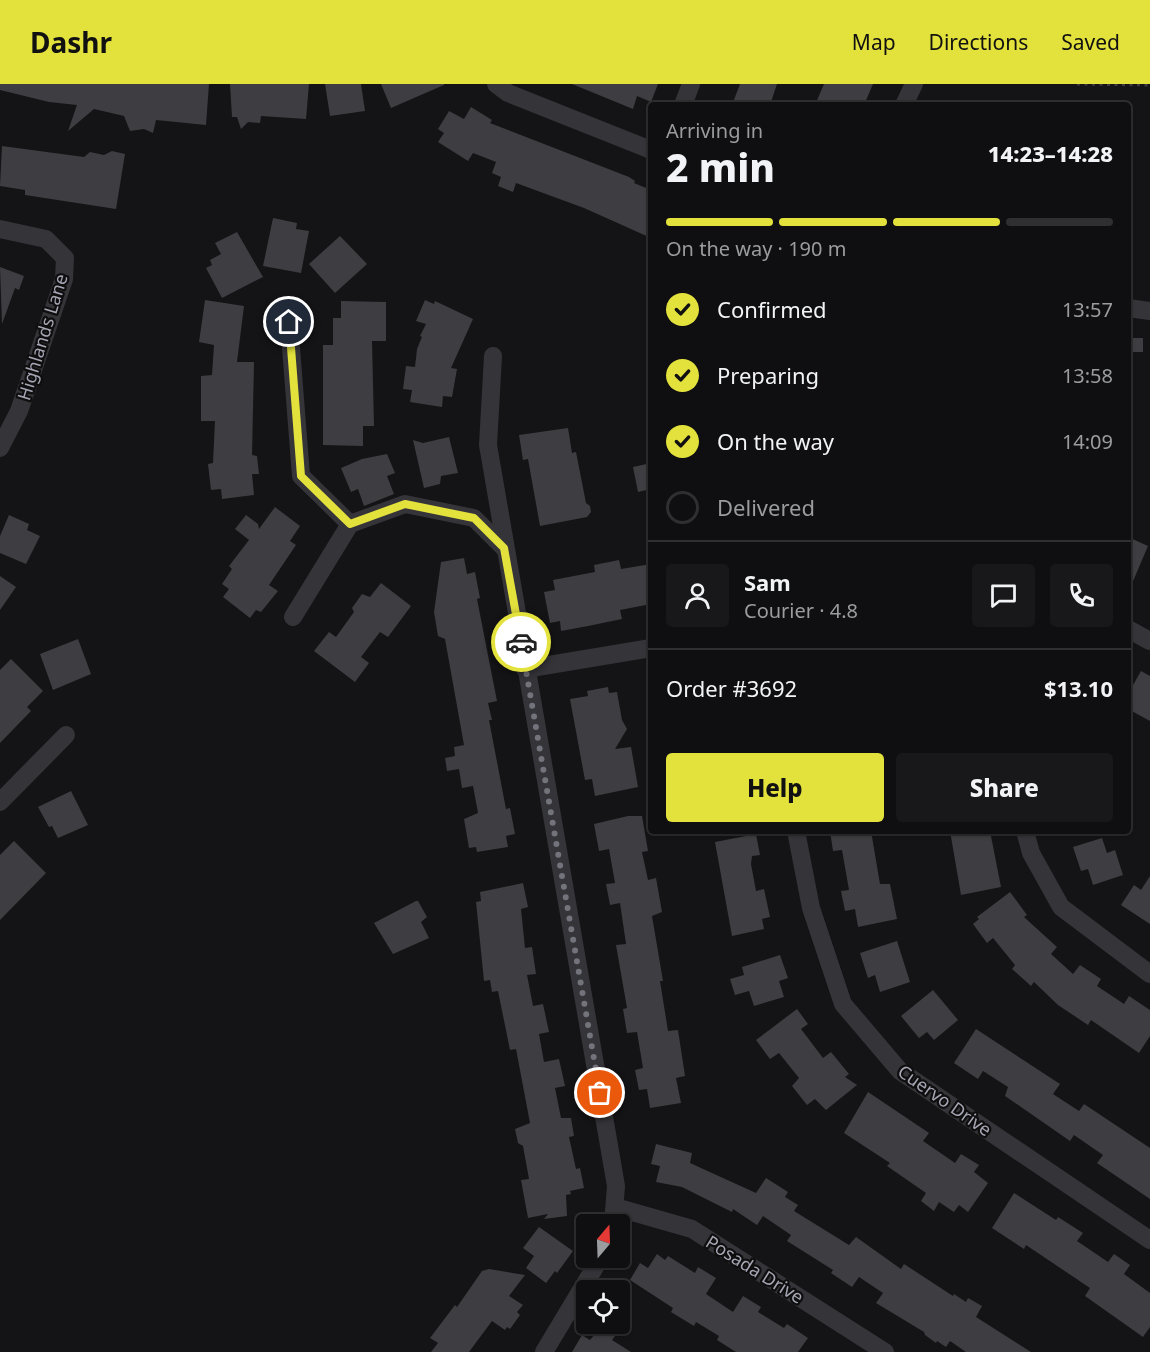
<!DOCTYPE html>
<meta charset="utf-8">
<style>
:root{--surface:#0f0e10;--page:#181719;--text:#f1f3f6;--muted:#9b9c9f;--line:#2f2e30;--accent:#e3e13c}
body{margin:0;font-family:"Noto Sans",sans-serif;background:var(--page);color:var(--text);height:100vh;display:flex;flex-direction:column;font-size:22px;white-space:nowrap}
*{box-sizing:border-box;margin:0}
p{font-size:20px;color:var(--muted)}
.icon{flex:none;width:33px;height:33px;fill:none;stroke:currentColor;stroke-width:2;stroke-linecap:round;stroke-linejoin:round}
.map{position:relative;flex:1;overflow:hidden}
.drawer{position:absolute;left:648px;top:18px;width:483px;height:732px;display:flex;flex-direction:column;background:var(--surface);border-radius:6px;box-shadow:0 2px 4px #0004,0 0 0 2px var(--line)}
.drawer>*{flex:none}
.needle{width:39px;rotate:19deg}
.tools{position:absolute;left:576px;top:1130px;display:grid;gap:12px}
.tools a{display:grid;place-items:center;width:54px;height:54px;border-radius:6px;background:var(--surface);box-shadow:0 2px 4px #0004,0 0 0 2px var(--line);font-size:30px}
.pin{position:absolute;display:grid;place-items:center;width:51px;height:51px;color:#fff;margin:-26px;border:3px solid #fff;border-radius:50%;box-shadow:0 2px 6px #0007}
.courier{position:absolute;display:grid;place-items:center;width:60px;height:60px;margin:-30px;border:4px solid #e3e13c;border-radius:50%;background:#fff;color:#222;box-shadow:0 2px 8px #0007}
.headline em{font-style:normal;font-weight:800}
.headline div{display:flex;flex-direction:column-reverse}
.headline{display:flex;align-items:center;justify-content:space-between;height:102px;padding:0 18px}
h1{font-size:39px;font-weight:800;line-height:45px}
.bar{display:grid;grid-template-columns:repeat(4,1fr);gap:9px 6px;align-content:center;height:72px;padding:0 18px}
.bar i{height:8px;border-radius:4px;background:var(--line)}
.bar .selected{background:var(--accent)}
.bar p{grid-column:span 4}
.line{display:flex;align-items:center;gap:15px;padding:0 18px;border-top:2px solid var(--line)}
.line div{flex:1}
.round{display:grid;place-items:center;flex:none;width:63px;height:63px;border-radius:6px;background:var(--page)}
ol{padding:0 18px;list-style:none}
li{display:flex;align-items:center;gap:18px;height:66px}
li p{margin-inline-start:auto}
li .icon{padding:6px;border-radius:50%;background:var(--accent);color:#111;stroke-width:4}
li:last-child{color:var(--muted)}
li i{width:33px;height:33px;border:3px solid var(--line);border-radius:50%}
.primary-button{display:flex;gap:12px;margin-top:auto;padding:12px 18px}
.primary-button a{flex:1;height:69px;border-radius:6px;background:var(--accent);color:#111;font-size:24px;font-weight:800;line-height:69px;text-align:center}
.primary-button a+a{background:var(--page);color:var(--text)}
header{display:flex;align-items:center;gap:36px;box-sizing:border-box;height:84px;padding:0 30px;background:var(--accent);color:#111}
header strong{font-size:28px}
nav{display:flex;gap:33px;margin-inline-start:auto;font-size:21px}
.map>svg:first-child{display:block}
.building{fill:#3e3d41}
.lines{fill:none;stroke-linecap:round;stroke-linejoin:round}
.path{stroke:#3b3a40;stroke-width:3;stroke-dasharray:3 4.5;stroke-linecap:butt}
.minor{stroke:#353439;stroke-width:18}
.done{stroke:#73737c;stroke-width:6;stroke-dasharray:0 10.8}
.route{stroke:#e3e13c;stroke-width:8}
.labels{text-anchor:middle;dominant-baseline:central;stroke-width:4.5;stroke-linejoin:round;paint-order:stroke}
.street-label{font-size:18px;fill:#a6a6b4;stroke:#0f0e0f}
</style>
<header>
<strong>Dashr</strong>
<nav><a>Map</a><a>Directions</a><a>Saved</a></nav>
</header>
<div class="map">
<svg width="1150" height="1268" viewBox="0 0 1150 1268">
<rect width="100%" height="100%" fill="#141315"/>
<!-- building -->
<g class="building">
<polygon points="0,0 209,0 206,41 156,36 153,49 144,45 130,47 124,32 94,25 68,47 77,21 49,18 0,6"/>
<polygon points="230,0 309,0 306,35 261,32 260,39 248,38 241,45 237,33 232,33"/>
<polygon points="325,0 361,0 365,27 330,32"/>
<polygon points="381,0 444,0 444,1 391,24"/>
<polygon points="572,0 658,0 651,18 637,12 633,25"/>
<polygon points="740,0 777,0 770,21 732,21"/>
<polygon points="824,0 873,0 864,21 815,21"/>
<polygon points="471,23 492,36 490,39 629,93 635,97 634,99 651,106 651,154 584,124 516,99 513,108 498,102 501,93 492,89 496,78 473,69 468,77 438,58 444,49 438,45 449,27 464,35"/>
<polygon points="2,62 84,73 90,68 104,71 112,67 125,70 116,125 25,111 25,106 0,102"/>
<polygon points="273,134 297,139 296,145 309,147 301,189 263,182"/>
<polygon points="237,148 263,193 222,214 206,184 212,181 210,176 221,170 215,159"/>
<polygon points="340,152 367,180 335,209 309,180"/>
<polygon points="0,183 24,192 19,206 15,204 2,240"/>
<polygon points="205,216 244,222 237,278 254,278 252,371 257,372 259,390 252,390 254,411 222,415 221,405 211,406 208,380 213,379 215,337 201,337 201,292 212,291 214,261 199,258"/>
<polygon points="425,216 434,220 435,217 473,235 451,284 457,285 452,313 443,312 442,323 410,318 412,306 403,305 406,282 415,283 417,265 422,253 420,252 426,240 416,237"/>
<polygon points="341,217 386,218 386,257 372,257 374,342 363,342 363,362 323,361 323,261 333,261 333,234 341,234"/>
<rect x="1128" y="254" width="15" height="14"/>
<polygon points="568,344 572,369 576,368 586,419 590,422 591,428 587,433 540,442 528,375 523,376 519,351"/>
<polygon points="449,353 458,389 441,392 440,400 424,404 413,356 423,359"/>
<polygon points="387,370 395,389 387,392 394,410 364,422 358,405 351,408 341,384 362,375"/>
<polygon points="651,379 651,405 638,408 633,383"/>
<polygon points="275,423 300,442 290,457 296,461 269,501 278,507 261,528 256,526 250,534 223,513 229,505 222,500 232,485 229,482 249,456 235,445 246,431 258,440 259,445"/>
<polygon points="9,431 29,440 27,446 40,452 26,480 0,469 0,452"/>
<polygon points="1128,453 1148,462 1128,509"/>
<polygon points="464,474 467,490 475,488 480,514 477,515 497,617 488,619 492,636 489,636 506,725 510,724 515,750 506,752 508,763 477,768 476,763 469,764 464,735 478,729 473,702 462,704 459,685 447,687 445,674 455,672 454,663 464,661 445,555 438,552 434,528 441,478"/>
<polygon points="619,476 621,485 651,480 651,520 620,526 622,535 588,542 561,547 560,537 550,539 544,508 555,506 553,496 595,488 594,481"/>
<polygon points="0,492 16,503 0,526"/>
<polygon points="381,499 411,522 388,553 380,548 361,573 369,579 355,598 314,567 329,548 336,553 354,528 352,524 362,510 370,513"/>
<polygon points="78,555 91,590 53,606 40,570"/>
<polygon points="11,575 43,607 27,623 31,627 0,659 0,586"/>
<polygon points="1141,587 1150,592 1150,637 1128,625 1128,610"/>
<polygon points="608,603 609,609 617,608 622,636 627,645 615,665 631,663 638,703 595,712 592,695 585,696 570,615 588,612 587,607"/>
<polygon points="71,707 88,741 58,754 52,742 49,743 38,723"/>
<polygon points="628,732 642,732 648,767 642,768 648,796 656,794 662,828 652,832 663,897 660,897 668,947 678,946 685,992 676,994 681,1019 650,1024 647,1005 639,1006 635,986 643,984 637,948 627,949 623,925 627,924 616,861 626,860 620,819 610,821 606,800 615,799 609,765 599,767 594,740"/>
<polygon points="830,747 871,747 880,800 890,800 897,835 858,843 855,825 845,827 841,807 849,806 842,766 833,767"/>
<polygon points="950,747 990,747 1001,803 961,811"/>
<polygon points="756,750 760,771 752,772 751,780 756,807 764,805 770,833 762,835 764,845 732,852 715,758"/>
<polygon points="1102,754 1107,769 1115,766 1123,791 1093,801 1088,785 1081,787 1073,763"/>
<polygon points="14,757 46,789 0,836 0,771"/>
<polygon points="1150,792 1150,840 1121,821 1134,801 1141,806"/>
<polygon points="523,799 528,823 521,825 525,864 532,863 536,890 527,891 533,922 543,920 549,948 539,950 544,978 559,975 565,1002 555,1004 561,1034 571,1034 574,1052 569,1053 576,1085 580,1084 584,1104 570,1107 571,1110 566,1111 567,1132 544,1135 548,1130 528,1134 521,1096 529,1095 523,1062 518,1059 515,1045 530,1039 516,965 510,966 498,907 492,908 490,896 484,897 476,818 481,817 480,808"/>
<polygon points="1010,808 1027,831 1024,833 1057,863 1051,870 1073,890 1080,881 1101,895 1097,902 1124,920 1129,912 1150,926 1150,952 1139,969 1091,936 1088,941 1058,921 1034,898 1031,902 1012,885 1015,881 993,854 987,859 973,840 979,835 977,833"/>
<polygon points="416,817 418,817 427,833 421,838 429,854 393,870 374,839"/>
<polygon points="897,857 910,898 880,908 875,891 868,894 860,869"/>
<polygon points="780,871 788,894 779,897 784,913 754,922 749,907 735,911 730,895 744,891 742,883"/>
<polygon points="933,906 958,936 934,956 927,948 919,954 901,932"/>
<polygon points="797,925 808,940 801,945 823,974 831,968 849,990 845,993 857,1001 826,1026 815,1015 807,1021 792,1002 799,994 779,969 770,975 756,956"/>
<polygon points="976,945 1060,1000 1053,1010 1079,1027 1084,1020 1150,1064 1150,1115 1097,1079 1103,1071 1074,1051 1070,1057 1005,1012 1008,1003 983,987 978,995 954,979"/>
<polygon points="868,1008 929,1049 923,1057 955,1079 961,1070 979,1081 974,1088 988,1099 968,1128 959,1121 954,1128 939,1118 934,1127 921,1117 926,1109 887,1082 890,1079 844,1049"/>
<polygon points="656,1060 692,1069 690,1079 756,1109 766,1094 788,1108 785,1113 798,1121 794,1127 849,1161 856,1153 901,1185 904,1180 953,1212 954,1210 966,1218 968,1214 982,1222 976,1233 1031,1268 966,1268 950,1257 946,1263 937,1257 936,1259 925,1251 924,1248 876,1219 883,1209 859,1193 852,1203 831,1189 833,1186 787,1157 791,1151 763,1132 757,1141 733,1125 732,1128 682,1103 656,1098 660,1082 651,1080"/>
<polygon points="1014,1109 1056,1136 1058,1133 1083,1149 1077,1157 1108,1178 1114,1170 1130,1181 1124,1190 1150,1209 1150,1243 1143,1253 1085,1212 1090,1204 1026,1161 1024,1165 992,1144"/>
<polygon points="539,1143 573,1167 557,1189 555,1187 546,1199 526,1184 534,1172 523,1164"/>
<polygon points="657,1170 665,1176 668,1172 695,1189 698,1183 716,1194 706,1210 733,1228 743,1212 761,1223 758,1228 784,1244 787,1240 808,1254 798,1268 736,1268 717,1256 719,1252 696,1238 694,1242 671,1228 673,1224 630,1196 640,1179 648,1184"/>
<polygon points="489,1185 525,1191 509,1212 523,1221 517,1228 520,1231 510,1245 507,1243 505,1246 492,1237 469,1268 431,1268 438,1259 430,1254 455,1221 457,1223 482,1187"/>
<polygon points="604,1239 618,1248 612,1256 631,1268 572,1268 582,1251 590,1256"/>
</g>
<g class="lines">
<!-- path -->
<polyline class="path" points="1077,0 1150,1"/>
<!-- minor -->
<g class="minor">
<polyline points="496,0 508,9 651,66"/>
<polyline points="683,21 691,0"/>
<polyline points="904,21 914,0"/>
<polyline points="0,145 46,155 65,174 64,195 19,327 0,364"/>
<polyline points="1128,224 1150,227"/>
<polyline points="289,238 301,392 350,440"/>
<polyline points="493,272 488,361 616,1102 613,1140"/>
<polyline points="293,533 350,440 405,420 474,434 504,464"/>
<polyline points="1128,545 1150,557"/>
<polyline points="525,585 651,564"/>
<polyline points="0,718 66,651"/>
<polyline points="796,747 811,824 843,920 900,987 1150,1156"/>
<polyline points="1025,747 1031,769 1061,823 1150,890"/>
<polyline points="615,1123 692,1145 885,1268"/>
<polyline points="544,1268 601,1173"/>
</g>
</g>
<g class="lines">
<!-- done -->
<polyline class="done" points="521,558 600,1009"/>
<!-- route -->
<polyline class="route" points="289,238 301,392 350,440 405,420 474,434 504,464 521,558"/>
</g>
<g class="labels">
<!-- street labels -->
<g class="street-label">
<text transform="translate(42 253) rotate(-73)">Highlands Lane</text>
<text transform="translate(945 1016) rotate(35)">Cuervo Drive</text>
<text transform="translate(755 1185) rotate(32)">Posada Drive</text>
</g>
</g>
</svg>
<div class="tools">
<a><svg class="needle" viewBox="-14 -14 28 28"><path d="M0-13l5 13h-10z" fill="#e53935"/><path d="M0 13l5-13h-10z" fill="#9b9c9f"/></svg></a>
<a><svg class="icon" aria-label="locate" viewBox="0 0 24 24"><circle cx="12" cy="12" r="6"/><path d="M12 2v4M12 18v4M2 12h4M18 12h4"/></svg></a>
</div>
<div class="pin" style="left:600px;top:1009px;background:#ea580c"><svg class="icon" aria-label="bag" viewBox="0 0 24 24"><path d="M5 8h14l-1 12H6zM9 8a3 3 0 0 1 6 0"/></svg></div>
<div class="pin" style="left:289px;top:238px;background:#1f2937"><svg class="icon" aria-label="home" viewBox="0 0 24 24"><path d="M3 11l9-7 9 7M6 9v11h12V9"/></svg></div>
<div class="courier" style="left:521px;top:558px"><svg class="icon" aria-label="car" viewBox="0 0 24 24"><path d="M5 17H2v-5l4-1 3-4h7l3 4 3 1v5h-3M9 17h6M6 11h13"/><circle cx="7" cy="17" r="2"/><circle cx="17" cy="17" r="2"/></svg></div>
<section class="drawer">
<div class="headline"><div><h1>2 min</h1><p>Arriving in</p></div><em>14:23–14:28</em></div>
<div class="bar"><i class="selected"></i><i class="selected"></i><i class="selected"></i><i></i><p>On the way · 190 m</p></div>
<ol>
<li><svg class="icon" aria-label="check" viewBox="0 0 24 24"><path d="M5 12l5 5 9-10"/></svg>Confirmed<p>13:57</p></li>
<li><svg class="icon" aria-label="check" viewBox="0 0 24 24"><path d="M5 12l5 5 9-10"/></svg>Preparing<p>13:58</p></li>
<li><svg class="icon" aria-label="check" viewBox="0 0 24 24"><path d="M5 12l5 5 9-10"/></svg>On the way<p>14:09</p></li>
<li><i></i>Delivered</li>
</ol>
<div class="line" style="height:108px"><a class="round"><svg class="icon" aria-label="person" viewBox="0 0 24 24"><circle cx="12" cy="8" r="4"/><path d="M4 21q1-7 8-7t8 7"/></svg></a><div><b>Sam</b><p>Courier · 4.8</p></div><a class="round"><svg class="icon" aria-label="chat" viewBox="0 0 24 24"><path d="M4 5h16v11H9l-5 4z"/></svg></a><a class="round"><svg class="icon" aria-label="phone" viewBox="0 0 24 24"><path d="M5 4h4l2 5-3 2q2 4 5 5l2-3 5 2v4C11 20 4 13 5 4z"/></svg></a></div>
<div class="line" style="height:78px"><div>Order #3692</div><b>$13.10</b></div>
<div class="primary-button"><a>Help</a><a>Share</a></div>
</section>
</div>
